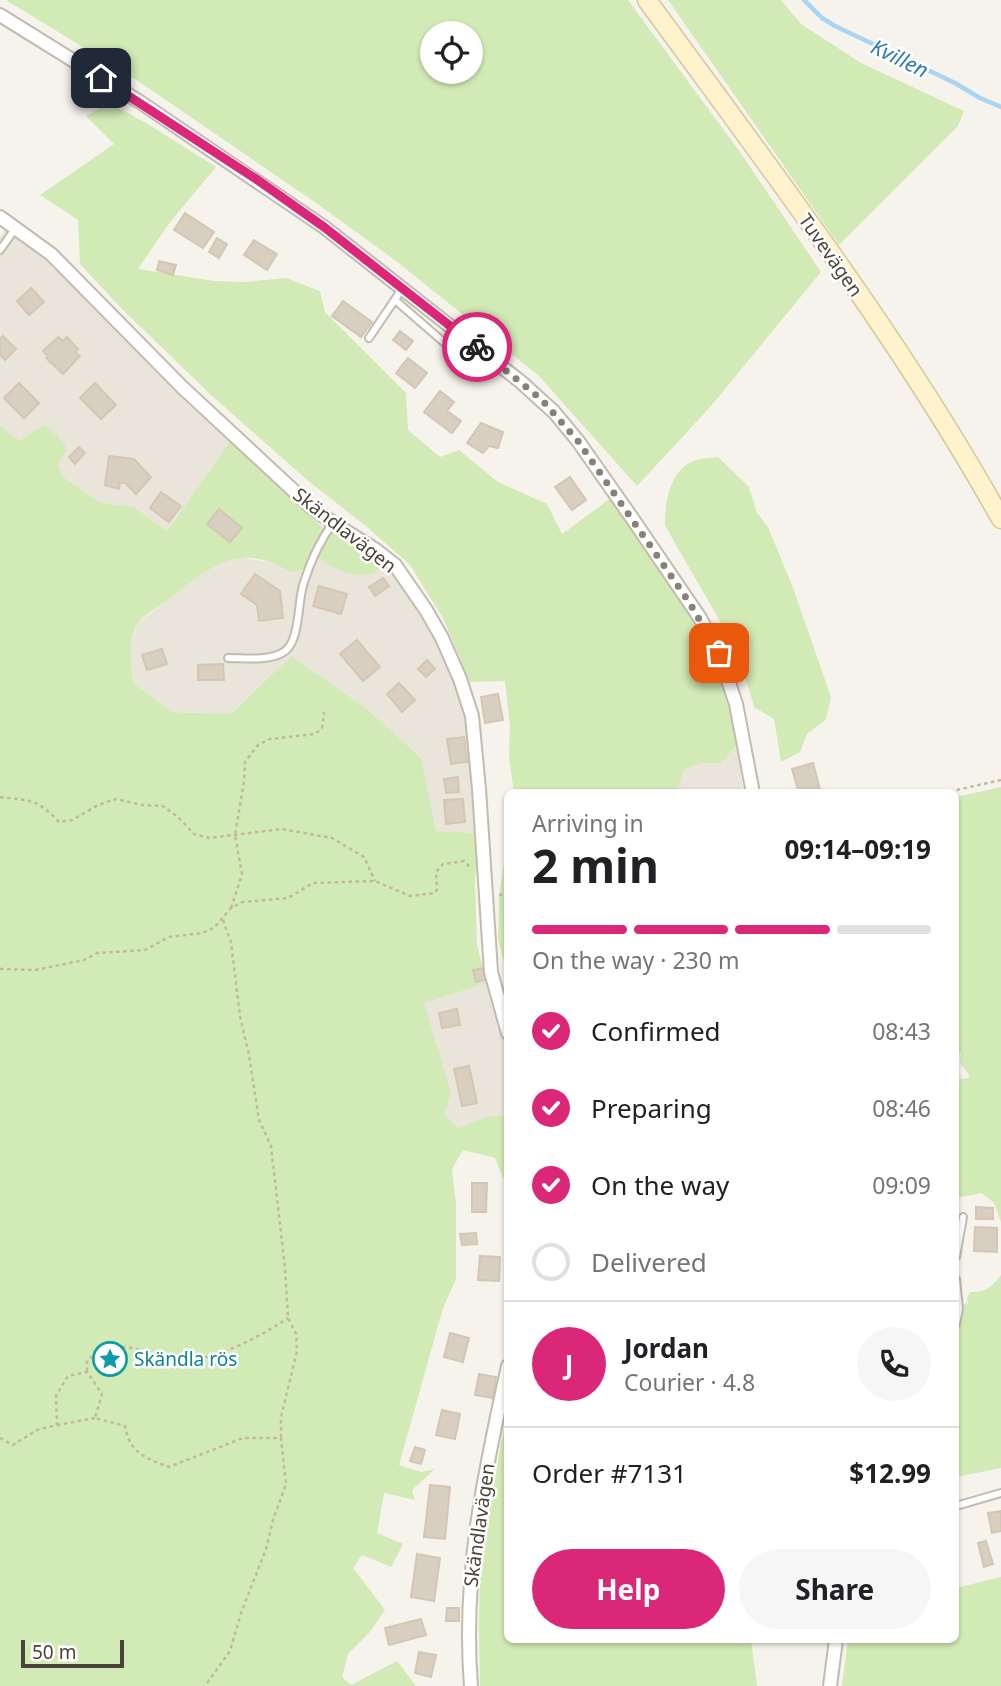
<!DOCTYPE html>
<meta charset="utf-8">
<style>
:root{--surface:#fff;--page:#f6f6f6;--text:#202124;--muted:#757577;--line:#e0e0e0;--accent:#db2777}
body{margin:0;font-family:"Noto Sans",sans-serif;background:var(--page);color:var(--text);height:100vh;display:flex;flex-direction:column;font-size:26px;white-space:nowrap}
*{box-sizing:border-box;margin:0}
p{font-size:23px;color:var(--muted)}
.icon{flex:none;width:38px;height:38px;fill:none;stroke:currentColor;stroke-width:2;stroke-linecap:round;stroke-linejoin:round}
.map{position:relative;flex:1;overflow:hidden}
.drawer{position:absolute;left:504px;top:789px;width:455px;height:854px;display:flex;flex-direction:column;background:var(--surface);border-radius:10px;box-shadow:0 2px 5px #0004}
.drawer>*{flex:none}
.fabs{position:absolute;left:420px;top:21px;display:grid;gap:14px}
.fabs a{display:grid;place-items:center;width:63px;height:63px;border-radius:50%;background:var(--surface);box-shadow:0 2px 5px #0004;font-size:35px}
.scale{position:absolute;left:21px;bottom:18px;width:103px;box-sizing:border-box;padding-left:7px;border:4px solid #4b4439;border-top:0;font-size:19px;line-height:24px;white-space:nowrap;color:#4b4439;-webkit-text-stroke:5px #fff;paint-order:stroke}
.pin{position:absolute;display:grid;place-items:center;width:60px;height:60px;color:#fff;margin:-30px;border-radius:14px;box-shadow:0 4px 10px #0006}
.courier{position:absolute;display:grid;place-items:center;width:70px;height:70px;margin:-35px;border:5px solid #db2777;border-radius:50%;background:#fff;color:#222;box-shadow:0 2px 9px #0007}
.headline em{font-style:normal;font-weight:700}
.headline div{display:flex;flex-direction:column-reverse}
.headline{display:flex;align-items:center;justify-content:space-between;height:119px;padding:0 28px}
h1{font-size:46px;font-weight:700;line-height:52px}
.bar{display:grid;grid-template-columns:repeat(4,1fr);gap:10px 7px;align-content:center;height:84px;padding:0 28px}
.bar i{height:9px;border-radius:5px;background:var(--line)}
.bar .active{background:var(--accent)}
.bar p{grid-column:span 4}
.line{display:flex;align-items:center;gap:18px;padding:0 28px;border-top:2px solid var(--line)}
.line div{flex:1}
.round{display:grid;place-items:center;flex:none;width:74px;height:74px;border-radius:37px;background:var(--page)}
ol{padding:0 28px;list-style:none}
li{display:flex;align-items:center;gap:21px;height:77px}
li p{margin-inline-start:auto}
li .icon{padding:7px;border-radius:50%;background:var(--accent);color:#fff;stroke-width:4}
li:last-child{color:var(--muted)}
li i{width:38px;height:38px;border:4px solid var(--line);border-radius:50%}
.action{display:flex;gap:14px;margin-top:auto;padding:14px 28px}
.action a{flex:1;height:80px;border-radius:42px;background:var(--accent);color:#fff;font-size:28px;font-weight:700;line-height:80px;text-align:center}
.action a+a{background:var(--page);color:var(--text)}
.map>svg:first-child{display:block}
.residential{fill:#eae5da}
.green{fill:#d2eab5;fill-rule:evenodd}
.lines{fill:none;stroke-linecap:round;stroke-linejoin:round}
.stream{stroke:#a9d4f2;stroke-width:4.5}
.building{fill:#d8cfc1;stroke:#d3c7b4;stroke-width:2}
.service-casing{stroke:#c2bbae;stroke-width:10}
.minor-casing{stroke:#c2bbae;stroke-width:16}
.secondary-casing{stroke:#d6c79b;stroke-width:21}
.path{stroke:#c4b79f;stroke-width:2.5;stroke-dasharray:3.5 3.5;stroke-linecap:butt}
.service{stroke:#fff;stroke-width:6}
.minor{stroke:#fff;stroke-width:12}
.secondary{stroke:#fff3cd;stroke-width:18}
.done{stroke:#878178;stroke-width:7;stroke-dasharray:0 12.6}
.route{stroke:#db2777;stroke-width:9}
.labels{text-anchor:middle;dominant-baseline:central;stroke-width:5;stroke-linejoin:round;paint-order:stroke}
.street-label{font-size:19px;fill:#4b4439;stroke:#fff}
.culture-label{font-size:19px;fill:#0d838f;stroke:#fff;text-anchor:start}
.water-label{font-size:21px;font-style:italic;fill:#2e7ab2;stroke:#fff}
</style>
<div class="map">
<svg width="1001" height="1686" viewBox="0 0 1001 1686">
<rect width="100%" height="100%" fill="#f6f3ec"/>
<!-- residential -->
<g class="residential">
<polygon points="8,227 72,284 232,439 167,531 134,507 99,502 62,476 58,464 19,442 0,426 0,238"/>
<polygon points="314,553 374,574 382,564 402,582 439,637 472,720 478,833 436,831 421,758 366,708 291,656 231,714 172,712 133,683 130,646 138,623 207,568 238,557 274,563 290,572"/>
<polygon points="736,746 744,793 676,793 684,770 701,763 721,763"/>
<polygon points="487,983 499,1011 507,1041 507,1115 489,1116 458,1128 444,1114 423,1002"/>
</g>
<!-- green -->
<g class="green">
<path d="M6 0H628L740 152 821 272 711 406 637 486 538 375 396 261 319 205 138 81ZM432 33H471V72H432Z"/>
<polygon points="668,0 781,0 801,24 861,63 964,111 958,126 839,245"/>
<polygon points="110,103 151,126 216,167 170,222 138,269 214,281 245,282 286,278 320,291 325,312 406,393 408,430 440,457 459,450 498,482 547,504 562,534 611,498 696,621 716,664 730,712 736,746 721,763 701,763 684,770 676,793 514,793 509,757 510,726 505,681 470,682 443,618 410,565 367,527 307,480 210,394 122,309 80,264 78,220 40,195 114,144 86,116"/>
<path d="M44 425 58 436 67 449 58 464 62 476 99 502 134 507 167 531 232 439 322 527 357 544 382 564 374 574C348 576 335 571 314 554L306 569 290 572C239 541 211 566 170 598 161 605 143 615 137 625 127 643 132 664 133 683L172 712 231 714 291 656 366 708 421 758 436 831 478 833 475 884 477 945 487 983 424 1003 451 1093 444 1114 458 1128 489 1116 507 1115V1182L503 1178 495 1158 463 1150 452 1169 456 1203V1279L443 1308 399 1465 421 1472 435 1469 412 1490 415 1500 384 1493 377 1533 403 1544 391 1567 362 1555 353 1568 385 1610 369 1633 348 1654 342 1677 351 1685 397 1661 416 1686H0V426L19 441Z"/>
<path d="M718 457 749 487 757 513 768 527 793 588 831 697 826 719 807 734 800 752 781 762 774 719 754 707C739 641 696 584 665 525 665 500 670 469 696 460 703 458 711 458 718 457Z"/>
<polygon points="1001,787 1001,1222 994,1203 982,1193 956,1198 956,1079 968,1078 969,1075 960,1063 961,1053 956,1052 956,797"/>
<polygon points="507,842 507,973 498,939 499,896"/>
<path d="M1001 1275V1468L956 1477V1303V1305L968 1303 967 1298 970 1292C985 1293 992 1287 1001 1275Z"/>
<polygon points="507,1419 508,1640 751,1640 757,1686 480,1686 479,1625 480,1566 501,1443"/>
<polygon points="1001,1577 1001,1686 842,1686 848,1640 956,1640 956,1588"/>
</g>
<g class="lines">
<!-- stream -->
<polyline class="stream" points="804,0 822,18 835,26 955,83 980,98 1001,107"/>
</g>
<!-- building -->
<g class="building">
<polygon points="185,213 214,232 203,248 174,230"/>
<polygon points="217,238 227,244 219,258 209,252"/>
<polygon points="254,240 277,254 267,270 244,255"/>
<polygon points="159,261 176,265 173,275 157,270"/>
<polygon points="31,288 44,302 29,315 17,301"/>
<polygon points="343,301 372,322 361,337 332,316"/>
<polygon points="400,331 413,341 406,350 393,340"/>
<polygon points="3,336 16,349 5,360 0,355 0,339"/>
<polygon points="58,337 63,341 67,337 78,349 75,352 80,356 63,374 46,358 48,356 43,351"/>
<polygon points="408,358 427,373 415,388 396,373"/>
<polygon points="19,383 39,403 24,418 4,398"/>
<polygon points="95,383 116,405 101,419 80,398"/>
<polygon points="440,391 454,402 447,411 461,421 452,433 424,412"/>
<polygon points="481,423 503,432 498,448 489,446 483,453 467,443"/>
<polygon points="79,447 85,453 75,464 69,457"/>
<polygon points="109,456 134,459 151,477 136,494 125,483 120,483 119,489 105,485"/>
<polygon points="570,477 586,500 572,510 555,487"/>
<polygon points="161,492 181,506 169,522 150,508"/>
<polygon points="219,509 242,528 230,542 207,524"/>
<polygon points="255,574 280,591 283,618 259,621 257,605 241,594"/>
<polygon points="383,578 389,586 375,596 369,587"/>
<polygon points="319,586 347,594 341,614 313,606"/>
<polygon points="357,640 380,667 363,681 340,654"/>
<polygon points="162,649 167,664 147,670 142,655"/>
<polygon points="427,660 435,669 426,677 418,669"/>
<polygon points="223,664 224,680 198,680 198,665"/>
<polygon points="399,683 415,700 402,712 387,694"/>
<polygon points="498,694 503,720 485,723 481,697"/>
<polygon points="464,737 467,762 451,764 447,739"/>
<polygon points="813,763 821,793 799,793 792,769"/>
<polygon points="458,777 459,792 446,793 444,779"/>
<polygon points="463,799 465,822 446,824 444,800"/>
<polygon points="484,968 487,979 476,982 473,970"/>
<polygon points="457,1009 460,1025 442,1028 439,1013"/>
<polygon points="469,1066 477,1103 462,1106 454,1069"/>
<polygon points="472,1183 487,1183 486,1212 472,1212"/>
<polygon points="976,1207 993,1208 993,1219 976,1219"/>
<polygon points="975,1227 997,1228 997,1252 974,1251"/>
<polygon points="476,1233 477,1244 462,1245 460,1234"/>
<polygon points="480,1256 500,1257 499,1281 478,1280"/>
<polygon points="450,1333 469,1338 463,1362 444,1357"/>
<polygon points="479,1374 496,1377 493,1398 475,1395"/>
<polygon points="442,1410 460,1414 455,1439 436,1435"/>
<polygon points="415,1447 425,1450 421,1464 410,1461"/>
<polygon points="430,1485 450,1487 445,1539 424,1537"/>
<polygon points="1001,1511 1001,1531 992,1533 988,1513"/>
<polygon points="986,1541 993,1564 984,1567 978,1543"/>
<polygon points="417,1554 440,1558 434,1601 411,1597"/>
<polygon points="447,1608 459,1608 459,1621 446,1621"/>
<polygon points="421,1619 426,1635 389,1645 385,1628"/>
<polygon points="419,1652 436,1655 431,1677 415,1673"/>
</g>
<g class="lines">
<!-- service casing -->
<g class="service-casing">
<g id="service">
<polyline points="0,250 15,229"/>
<polyline points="395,300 462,358"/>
<polyline points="369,338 402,289"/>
<path d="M228 658C244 658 267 661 282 653 301 644 297 601 304 582 311 560 319 542 333 523"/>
<polyline points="956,1257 963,1217"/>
<polyline points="956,1279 959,1309 956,1324"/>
<polyline points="956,1506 1001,1493"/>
</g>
</g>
<!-- minor casing -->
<g class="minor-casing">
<g id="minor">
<polyline points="0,15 140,102 324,227 521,382 554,412 578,441 632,518 700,618 719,653 736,704 753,793"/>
<polyline points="0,217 51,254 182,387 309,505 333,523 376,550 395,565 426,610 442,638 460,679 472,716 479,789 491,972 508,1033"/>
<path d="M471 1686C462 1575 484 1474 508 1366"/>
<polyline points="830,1686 836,1640"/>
</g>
</g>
<!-- secondary casing -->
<g class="secondary-casing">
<path id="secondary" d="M647 0C770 169 899 336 1001 519"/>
</g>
<!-- path -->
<g class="path">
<polyline points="943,793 1001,780"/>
<path d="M0 797C31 801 36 798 59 822L72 820 98 805 116 799 142 805 163 806 178 817 194 834 209 838 282 829 332 838 364 857 375 881"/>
<polyline points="499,895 508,894"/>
<polyline points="231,908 242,874 235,835 244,782 245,762 258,745 270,739 315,734 322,728 324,712"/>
<polyline points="223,920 231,942 240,1016 249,1055 259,1120 271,1146 285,1268 288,1318 296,1334 297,1351 281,1417 281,1437"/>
<polyline points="0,969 35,970 84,960 97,953 145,950 169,937 202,933 214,928 231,908 243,902 288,898 313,883 375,881 410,896 435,893 437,889 436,872 443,864 464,861 471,868"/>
<path d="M87 1371V1360C129 1330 144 1361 184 1360 217 1360 261 1336 288 1318"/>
<polyline points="57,1425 95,1418"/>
<path d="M0 1438 13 1445 37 1430 57 1425 56 1396 68 1376 87 1372 102 1394 95 1418 125 1426C130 1453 145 1458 169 1467L243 1438H281L286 1484 273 1520 266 1549 241 1613 230 1651 205 1686"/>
</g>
<!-- service -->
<use href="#service" class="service"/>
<!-- minor -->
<use href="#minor" class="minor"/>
<!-- secondary -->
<use href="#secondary" class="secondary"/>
</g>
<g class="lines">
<!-- done -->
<polyline class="done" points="477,347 542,400 578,441 689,602 719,653"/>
<!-- route -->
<polyline class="route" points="101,78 256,179 324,227 477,347"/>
</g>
<!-- icons -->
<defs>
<g id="sight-ring" transform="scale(1.75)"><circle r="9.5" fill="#fff" stroke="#0f9aa8" stroke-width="1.5"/><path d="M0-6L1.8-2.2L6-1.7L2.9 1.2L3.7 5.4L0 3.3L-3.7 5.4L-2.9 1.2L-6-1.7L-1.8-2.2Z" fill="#0f9aa8"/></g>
</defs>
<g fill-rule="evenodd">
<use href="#sight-ring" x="110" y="1359"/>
</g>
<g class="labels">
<!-- street labels -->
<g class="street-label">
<text transform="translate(831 255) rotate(55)">Tuvevägen</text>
<text transform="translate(345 530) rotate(38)">Skändlavägen</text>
<text transform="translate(479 1525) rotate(-82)">Skändlavägen</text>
</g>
<!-- culture labels -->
<g class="culture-label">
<text x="134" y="1359">Skändla rös</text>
</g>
<!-- water labels -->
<g class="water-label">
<text transform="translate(900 58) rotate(26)">Kvillen</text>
</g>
</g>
</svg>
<div class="fabs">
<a><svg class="icon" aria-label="locate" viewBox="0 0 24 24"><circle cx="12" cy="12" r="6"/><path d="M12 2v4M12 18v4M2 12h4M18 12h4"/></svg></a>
</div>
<div class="scale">50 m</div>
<div class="pin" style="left:719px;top:653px;background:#ea580c"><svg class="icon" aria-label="bag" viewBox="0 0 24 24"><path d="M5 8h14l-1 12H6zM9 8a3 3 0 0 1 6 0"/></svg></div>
<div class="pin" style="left:101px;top:78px;background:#1f2937"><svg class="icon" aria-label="home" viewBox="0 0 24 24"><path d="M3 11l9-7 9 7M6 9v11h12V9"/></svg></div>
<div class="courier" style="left:477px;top:347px"><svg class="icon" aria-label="bike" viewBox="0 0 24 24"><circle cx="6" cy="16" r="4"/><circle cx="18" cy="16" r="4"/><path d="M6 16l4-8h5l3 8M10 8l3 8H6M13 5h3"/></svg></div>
<section class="drawer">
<div class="headline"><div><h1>2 min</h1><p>Arriving in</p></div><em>09:14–09:19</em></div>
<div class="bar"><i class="active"></i><i class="active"></i><i class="active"></i><i></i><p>On the way · 230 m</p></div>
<ol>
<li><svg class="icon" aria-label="check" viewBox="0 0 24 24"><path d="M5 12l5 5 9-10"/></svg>Confirmed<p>08:43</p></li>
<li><svg class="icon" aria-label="check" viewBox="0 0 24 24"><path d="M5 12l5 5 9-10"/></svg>Preparing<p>08:46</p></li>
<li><svg class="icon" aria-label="check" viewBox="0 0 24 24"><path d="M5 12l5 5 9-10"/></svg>On the way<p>09:09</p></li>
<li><i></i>Delivered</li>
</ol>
<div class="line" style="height:126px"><b class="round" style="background:var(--accent);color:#fff">J</b><div><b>Jordan</b><p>Courier · 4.8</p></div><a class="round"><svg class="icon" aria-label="phone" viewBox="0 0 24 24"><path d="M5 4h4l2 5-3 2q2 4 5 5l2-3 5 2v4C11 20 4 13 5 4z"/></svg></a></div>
<div class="line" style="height:91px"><div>Order #7131</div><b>$12.99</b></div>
<div class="action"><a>Help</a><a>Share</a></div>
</section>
</div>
